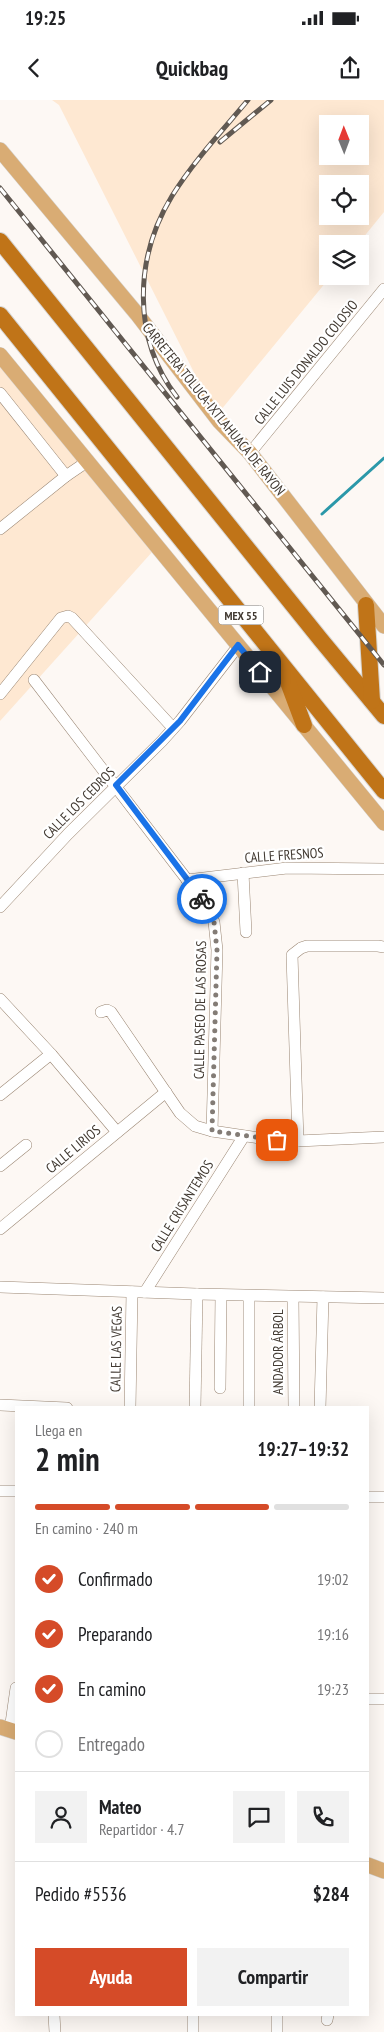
<!DOCTYPE html>
<html lang="es">
<meta charset="utf-8">
<style>
:root{--surface:#fff;--page:#f2f2f2;--text:#202124;--muted:#757577;--line:#e0e0e0;--accent:#d54b28}
body{margin:0;font-family:"PT Sans Narrow",sans-serif;background:var(--page);color:var(--text);height:100vh;display:flex;flex-direction:column;font-size:19px;white-space:nowrap}
*{box-sizing:border-box;margin:0}
p{font-size:16px;color:var(--muted)}
.icon{flex:none;width:28px;height:28px;fill:none;stroke:currentColor;stroke-width:2;stroke-linecap:round;stroke-linejoin:round}
.map{position:relative;flex:1;overflow:hidden}
.sheet{position:absolute;left:15px;top:1306px;width:354px;height:610px;display:flex;flex-direction:column;background:var(--surface);border-radius:0px;box-shadow:0 5px 20px #0002}
.sheet>*{flex:none}
.needle{width:32px;rotate:359deg}
.fabs{position:absolute;left:319px;top:15px;display:grid;gap:10px}
.fabs a{display:grid;place-items:center;width:50px;height:50px;border-radius:0px;background:var(--surface);box-shadow:0 5px 20px #0002;font-size:25px}
.pin{position:absolute;display:grid;place-items:center;width:42px;height:42px;color:#fff;margin:-21px;border-radius:10px;box-shadow:0 2px 8px #0006}
.courier{position:absolute;display:grid;place-items:center;width:50px;height:50px;margin:-25px;border:4px solid #1a73e8;border-radius:50%;background:#fff;color:#222;box-shadow:0 1px 6px #0007}
.summary em{font-style:normal;font-weight:600}
.summary div{display:flex;flex-direction:column-reverse}
.summary{display:flex;align-items:center;justify-content:space-between;height:85px;padding:0 20px}
h1{font-size:32px;font-weight:600;line-height:38px}
.bar{display:grid;grid-template-columns:repeat(4,1fr);gap:8px 5px;align-content:center;height:60px;padding:0 20px}
.bar i{height:6px;border-radius:4px;background:var(--line)}
.bar .active{background:var(--accent)}
.bar p{grid-column:span 4}
.line{display:flex;align-items:center;gap:12px;padding:0 20px;border-top:1px solid var(--line)}
.line div{flex:1}
.round{display:grid;place-items:center;flex:none;width:52px;height:52px;border-radius:0px;background:var(--page)}
ol{padding:0 20px;list-style:none}
li{display:flex;align-items:center;gap:15px;height:55px}
li p{margin-inline-start:auto}
li .icon{padding:5px;border-radius:50%;background:var(--accent);color:#fff;stroke-width:4}
li:last-child{color:var(--muted)}
li i{width:28px;height:28px;border:2px solid var(--line);border-radius:50%}
.action{display:flex;gap:10px;margin-top:auto;padding:10px 20px}
.action a{flex:1;height:58px;border-radius:0px;background:var(--accent);color:#fff;font-size:20px;font-weight:600;line-height:58px;text-align:center}
.action a+a{background:var(--page);color:var(--text)}
.status{display:flex;justify-content:space-between;align-items:center;height:35px;padding:0 25px;background:var(--surface);direction:ltr}
.status svg{height:14px;fill:currentColor}
header{display:flex;justify-content:space-between;align-items:center;height:65px;padding:0 20px;background:var(--surface);font-size:22px;font-weight:600}
.map>svg:first-child{display:block}
.built{fill:#fee8d2;fill-rule:evenodd}
.lines{fill:none;stroke-linecap:round;stroke-linejoin:round}
.stream{stroke:#2b98a9;stroke-width:3}
.minor-casing{stroke:#9b8774;stroke-width:12}
.major-casing{stroke:#d5d4d2;stroke-width:16}
.highway-casing{stroke:#d5d4d2;stroke-width:18}
.minor{stroke:#fff;stroke-width:11}
.major{stroke:#d9ac74;stroke-width:15}
.highway{stroke:#c07418;stroke-width:16}
.rail-casing{stroke:#615952;stroke-width:5}
.rail{stroke:#fff;stroke-width:3;stroke-dasharray:9;stroke-linecap:butt}
.done{stroke:#837c76;stroke-width:5;stroke-dasharray:0 9}
.route{stroke:#1a73e8;stroke-width:6}
.labels{text-anchor:middle;dominant-baseline:central;stroke-width:4.5;stroke-linejoin:round;paint-order:stroke}
.shield{fill:#fff;stroke:#7b7570;stroke-width:1}
.shield-label{font-size:12px;font-weight:bold;fill:#423a32}
.street-label{font-size:14px;fill:#423a32;stroke:#fff}
</style>
<div class="status"><b>19:25</b><svg viewBox="0 0 49 12"><path d="M0 12V9h3v3zM5 12V6h3v6zM10 12V3h3v9zM15 12V0h3v12zM26 1h20v11H26zM47 4h2v5h-2z"/></svg></div>
<header><svg class="icon" aria-label="back" viewBox="0 0 24 24"><path d="M15 5l-7 7 7 7"/></svg>Quickbag<svg class="icon" aria-label="share" viewBox="0 0 24 24"><path d="M12 15V3M7 8l5-5 5 5M5 13v7h14v-7"/></svg></header>
<div class="map">
<svg width="384" height="1932" viewBox="0 0 384 1932">
<rect width="100%" height="100%" fill="#fdf8f4"/>
<!-- built -->
<g class="built">
<path d="M52 0H384V112L358 144H328V176H331L216 316 59 5ZM328 24H360V56H328ZM328 84H360V116H328Z"/>
<polygon points="0,262 153,451 0,621"/>
</g>
<g class="lines">
<!-- stream -->
<polyline class="stream" points="322,414 384,358"/>
<!-- minor casing -->
<g class="minor-casing">
<g id="minor">
<polyline points="0,293 66,376"/>
<polyline points="250,353 384,189"/>
<polyline points="0,429 66,376 88,361"/>
<polyline points="34,580 201,798 214,822 217,850 212,1031"/>
<polyline points="0,594 61,518 68,516 72,518 173,628"/>
<polyline points="243,773 246,832"/>
<polyline points="187,780 287,768 384,769"/>
<polyline points="0,807 68,734 162,641 180,621 239,545"/>
<polyline points="0,899 51,954 117,1032"/>
<polyline points="101,912 107,910 111,912 180,1013 195,1026 212,1031 259,1038 298,1041 384,1037"/>
<polyline points="0,995 51,954"/>
<polyline points="298,1041 292,855 301,848 307,846 378,846 384,847"/>
<polyline points="0,1066 26,1045"/>
<polyline points="0,1129 166,992"/>
<polyline points="0,1187 197,1194 384,1198"/>
<polyline points="145,1192 244,1036"/>
<polyline points="293,1197 294,1308"/>
<polyline points="220,1288 221,1195"/>
<polyline points="0,1305 67,1308"/>
<polyline points="130,1308 132,1192"/>
<polyline points="195,1308 197,1194"/>
<polyline points="249,1308 249,1196"/>
<polyline points="320,1308 323,1197"/>
<polyline points="0,1391 16,1391"/>
<polyline points="368,1397 384,1397"/>
<polyline points="368,1599 384,1599"/>
<polyline points="10,1630 16,1588"/>
<polyline points="54,1915 55,1932"/>
<polyline points="327,1920 328,1915"/>
<polyline points="193,1932 193,1915"/>
<polyline points="277,1932 277,1915"/>
</g>
</g>
<!-- major casing -->
<g class="major-casing">
<g id="major">
<polyline points="0,50 137,214 219,321 250,353 384,526"/>
<polyline points="0,255 384,723"/>
<polyline points="0,1627 16,1632"/>
<polyline points="368,1765 384,1771"/>
</g>
</g>
<!-- highway casing -->
<g class="highway-casing">
<g id="highway">
<polyline points="0,141 321,540 384,616"/>
<polyline points="0,215 384,691"/>
<polyline points="366,505 372,601"/>
<polyline points="286,577 304,625"/>
</g>
</g>
<!-- minor -->
<use href="#minor" class="minor"/>
<!-- major -->
<use href="#major" class="major"/>
<!-- highway -->
<use href="#highway" class="highway"/>
<!-- rail casing -->
<g class="rail-casing">
<g id="rail">
<polyline points="220,42 271,0"/>
<polyline points="0,88 384,565"/>
<path d="M177 297C132 239 134 158 172 96 193 62 222 31 248 0"/>
</g>
</g>
<!-- rail -->
<use href="#rail" class="rail"/>
</g>
<g class="lines">
<!-- done -->
<polyline class="done" points="202,799 214,822 217,850 212,1031 277,1040"/>
<!-- route -->
<polyline class="route" points="202,799 116,685 180,621 238,545 260,572"/>
</g>
<g class="labels">
<!-- shield labels -->
<rect class="shield" x="218.5" y="505.5" width="45" height="19" rx="4"/>
<g class="shield-label">
<text x="241" y="515">MEX 55</text>
</g>
<!-- street labels -->
<g class="street-label">
<text transform="translate(306 262) rotate(-51)">CALLE LUIS DONALDO COLOSIO</text>
<text transform="translate(214 309) rotate(51)">CARRETERA TOLUCA-IXTLAHUACA DE RAYON</text>
<text transform="translate(79 703) rotate(-45)">CALLE LOS CEDROS</text>
<text transform="translate(284 755) rotate(-4)">CALLE FRESNOS</text>
<text transform="translate(200 910) rotate(-89)">CALLE PASEO DE LAS ROSAS</text>
<text transform="translate(73 1049) rotate(-40)">CALLE LIRIOS</text>
<text transform="translate(182 1106) rotate(-58)">CALLE CRISANTEMOS</text>
<text transform="translate(116 1249) rotate(-89)">CALLE LAS VEGAS</text>
<text transform="translate(278 1252) rotate(-90)">ANDADOR ÁRBOL</text>
</g>
</g>
</svg>
<div class="fabs">
<a><svg class="needle" viewBox="-14 -14 28 28"><path d="M0-13l5 13h-10z" fill="#e53935"/><path d="M0 13l5-13h-10z" fill="#757577"/></svg></a>
<a><svg class="icon" aria-label="locate" viewBox="0 0 24 24"><circle cx="12" cy="12" r="6"/><path d="M12 2v4M12 18v4M2 12h4M18 12h4"/></svg></a>
<a><svg class="icon" aria-label="layers" viewBox="0 0 24 24"><path d="M12 4l9 5-9 5-9-5zM3 14l9 5 9-5"/></svg></a>
</div>
<div class="pin" style="left:277px;top:1040px;background:#ea580c"><svg class="icon" aria-label="bag" viewBox="0 0 24 24"><path d="M5 8h14l-1 12H6zM9 8a3 3 0 0 1 6 0"/></svg></div>
<div class="pin" style="left:260px;top:572px;background:#1f2937"><svg class="icon" aria-label="home" viewBox="0 0 24 24"><path d="M3 11l9-7 9 7M6 9v11h12V9"/></svg></div>
<div class="courier" style="left:202px;top:799px"><svg class="icon" aria-label="bike" viewBox="0 0 24 24"><circle cx="6" cy="16" r="4"/><circle cx="18" cy="16" r="4"/><path d="M6 16l4-8h5l3 8M10 8l3 8H6M13 5h3"/></svg></div>
<section class="sheet">
<div class="summary"><div><h1>2 min</h1><p>Llega en</p></div><em>19:27–19:32</em></div>
<div class="bar"><i class="active"></i><i class="active"></i><i class="active"></i><i></i><p>En camino · 240 m</p></div>
<ol>
<li><svg class="icon" aria-label="check" viewBox="0 0 24 24"><path d="M5 12l5 5 9-10"/></svg>Confirmado<p>19:02</p></li>
<li><svg class="icon" aria-label="check" viewBox="0 0 24 24"><path d="M5 12l5 5 9-10"/></svg>Preparando<p>19:16</p></li>
<li><svg class="icon" aria-label="check" viewBox="0 0 24 24"><path d="M5 12l5 5 9-10"/></svg>En camino<p>19:23</p></li>
<li><i></i>Entregado</li>
</ol>
<div class="line" style="height:90px"><a class="round"><svg class="icon" aria-label="person" viewBox="0 0 24 24"><circle cx="12" cy="8" r="4"/><path d="M4 21q1-7 8-7t8 7"/></svg></a><div><b>Mateo</b><p>Repartidor · 4.7</p></div><a class="round"><svg class="icon" aria-label="chat" viewBox="0 0 24 24"><path d="M4 5h16v11H9l-5 4z"/></svg></a><a class="round"><svg class="icon" aria-label="phone" viewBox="0 0 24 24"><path d="M5 4h4l2 5-3 2q2 4 5 5l2-3 5 2v4C11 20 4 13 5 4z"/></svg></a></div>
<div class="line" style="height:65px"><div>Pedido #5536</div><b>$284</b></div>
<div class="action"><a>Ayuda</a><a>Compartir</a></div>
</section>
</div>
